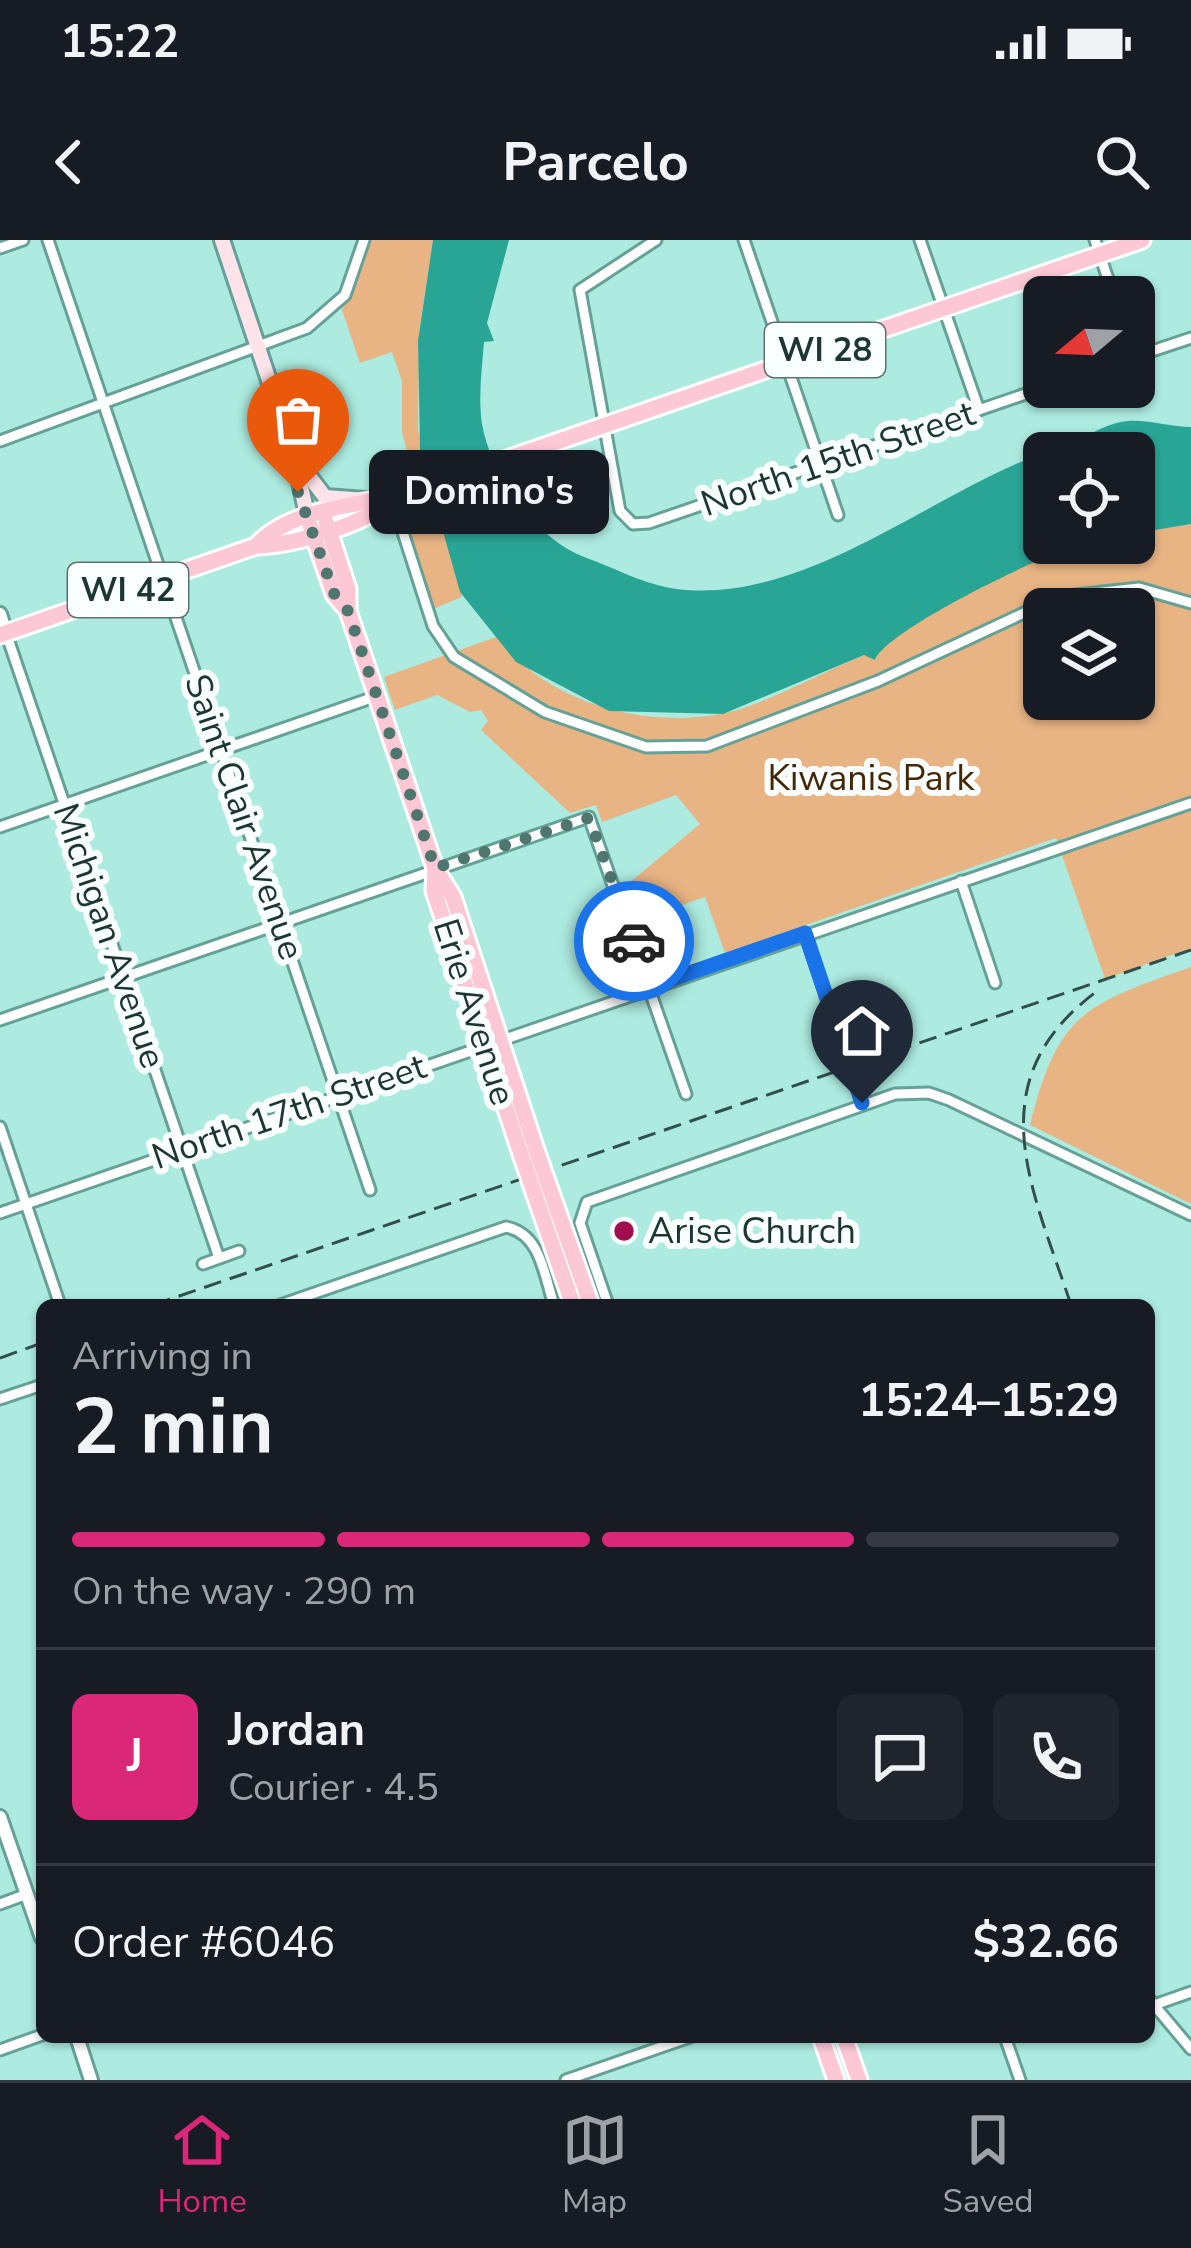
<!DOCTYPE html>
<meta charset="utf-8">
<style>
:root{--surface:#171b24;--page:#20242c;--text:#f1f3f6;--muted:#9ea1a6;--line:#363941;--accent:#db2777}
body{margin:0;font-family:"Nunito Sans",sans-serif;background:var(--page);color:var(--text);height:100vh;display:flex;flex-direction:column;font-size:45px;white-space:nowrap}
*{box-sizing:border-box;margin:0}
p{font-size:39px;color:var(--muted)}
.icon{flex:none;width:66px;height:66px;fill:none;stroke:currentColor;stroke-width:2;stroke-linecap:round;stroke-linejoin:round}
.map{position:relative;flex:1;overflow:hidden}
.panel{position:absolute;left:36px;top:1059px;width:1119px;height:744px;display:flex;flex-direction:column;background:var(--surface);border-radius:18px;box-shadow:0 3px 9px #0004}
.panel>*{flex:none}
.needle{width:78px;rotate:251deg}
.tools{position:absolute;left:1023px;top:36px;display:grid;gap:24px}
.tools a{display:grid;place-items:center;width:132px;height:132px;border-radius:18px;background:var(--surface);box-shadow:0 3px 9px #0004;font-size:60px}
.pin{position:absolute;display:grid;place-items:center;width:102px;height:102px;color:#fff;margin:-123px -51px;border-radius:50% 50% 50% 0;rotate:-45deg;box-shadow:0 0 12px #0007}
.pin .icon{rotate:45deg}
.courier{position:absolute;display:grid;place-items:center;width:120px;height:120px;margin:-60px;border:9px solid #1a73e8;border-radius:50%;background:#fff;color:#222;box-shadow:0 3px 15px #0007}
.bubble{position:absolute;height:84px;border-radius:18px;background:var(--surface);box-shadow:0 3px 9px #0004;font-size:39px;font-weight:700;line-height:84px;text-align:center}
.summary em{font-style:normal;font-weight:700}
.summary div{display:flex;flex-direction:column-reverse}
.summary{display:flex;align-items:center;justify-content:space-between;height:204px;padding:0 36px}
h1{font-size:78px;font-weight:700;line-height:90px}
.bar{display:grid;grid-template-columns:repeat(4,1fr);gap:18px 12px;align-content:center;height:144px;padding:0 36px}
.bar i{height:15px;border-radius:9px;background:var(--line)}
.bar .selected{background:var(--accent)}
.bar p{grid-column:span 4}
.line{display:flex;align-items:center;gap:30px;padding:0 36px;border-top:3px solid var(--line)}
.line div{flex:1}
.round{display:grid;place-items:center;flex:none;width:126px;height:126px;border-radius:18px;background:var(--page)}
.status{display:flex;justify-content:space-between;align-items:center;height:84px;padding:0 60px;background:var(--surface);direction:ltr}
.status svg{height:33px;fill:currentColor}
header{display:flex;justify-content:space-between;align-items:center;height:156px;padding:0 36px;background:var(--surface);font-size:54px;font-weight:700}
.tab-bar{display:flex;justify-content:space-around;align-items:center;height:168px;border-top:3px solid var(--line);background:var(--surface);font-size:33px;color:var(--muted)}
.tab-bar a{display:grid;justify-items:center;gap:6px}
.tab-bar .selected{color:var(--accent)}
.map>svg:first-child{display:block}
.green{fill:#e8b484;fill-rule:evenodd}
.water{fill:#29a596}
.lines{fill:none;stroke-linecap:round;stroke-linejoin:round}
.minor-casing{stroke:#65a197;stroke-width:15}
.tertiary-casing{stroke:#65a197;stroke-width:18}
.secondary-casing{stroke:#65a197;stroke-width:20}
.primary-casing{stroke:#fff;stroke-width:21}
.minor{stroke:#fff;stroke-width:9}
.tertiary{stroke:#fff;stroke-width:12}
.secondary{stroke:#fee4ea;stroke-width:14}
.primary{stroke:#fdc8d6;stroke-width:15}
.rail{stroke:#32504b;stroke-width:3;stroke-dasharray:18 9;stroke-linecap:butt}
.minor-bridge-casing{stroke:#65a197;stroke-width:15;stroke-linecap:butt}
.primary-bridge-casing{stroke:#fff;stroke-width:21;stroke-linecap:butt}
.minor-bridge{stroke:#fff;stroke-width:9}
.primary-bridge{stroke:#fdc8d6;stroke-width:15}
.done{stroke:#4f756f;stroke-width:12;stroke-dasharray:0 21.6}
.route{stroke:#1a73e8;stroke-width:15}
.poi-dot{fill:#a20d4f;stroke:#f9fffe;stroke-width:4.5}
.labels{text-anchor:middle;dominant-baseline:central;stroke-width:12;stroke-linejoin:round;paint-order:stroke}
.shield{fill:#f9fffe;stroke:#5f726f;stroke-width:3}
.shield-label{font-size:33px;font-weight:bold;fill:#1d3632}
.street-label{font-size:36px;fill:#1d3632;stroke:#f9fffe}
.park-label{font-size:36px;fill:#462705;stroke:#f9fffe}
.poi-label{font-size:36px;fill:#1d3632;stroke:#f9fffe;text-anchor:start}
</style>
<div class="status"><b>15:22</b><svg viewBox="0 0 49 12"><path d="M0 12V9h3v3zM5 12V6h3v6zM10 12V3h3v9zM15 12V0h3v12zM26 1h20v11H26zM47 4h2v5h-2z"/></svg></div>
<header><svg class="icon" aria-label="back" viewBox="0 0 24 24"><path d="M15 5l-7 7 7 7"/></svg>Parcelo<svg class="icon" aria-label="search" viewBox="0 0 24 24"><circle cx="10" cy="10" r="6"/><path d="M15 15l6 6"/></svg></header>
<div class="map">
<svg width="1191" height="1840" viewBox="0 0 1191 1840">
<rect width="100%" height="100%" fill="#adebe0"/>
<!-- green -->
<g class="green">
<polygon points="366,0 433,0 419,93 418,190 462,357 433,369 401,273 419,259 402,192 402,141 392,112 360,123 342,70"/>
<path d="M1191 284V708L1105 739 1056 598 725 713 705 657 634 682 623 648 700 584 676 555 602 582 596 565 570 573 481 490 488 481 481 470 470 472 437 455 395 470 384 437 496 397C549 463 643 490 725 473 761 466 827 430 864 415L876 419C886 390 1042 312 1077 304 1095 300 1116 303 1134 303V294L1145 316 1149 314V291ZM1044 369H1134V459H1044Z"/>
<path d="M1191 727V964L1030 885C1058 771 1087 764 1191 727Z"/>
</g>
<!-- water -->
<path class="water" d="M433 0H509L487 83 494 101 484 102C482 128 478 158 482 184 491 236 535 298 584 317 613 327 638 342 670 348 804 370 937 246 1060 207 1081 201 1106 182 1128 181 1147 179 1171 187 1191 187V284L1149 291 1145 317 1134 294V213H1044V303H1080C1042 316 887 389 875 420L864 415 723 474 609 471 516 422 460 352 420 209 418 101Z"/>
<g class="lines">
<!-- minor casing -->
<g class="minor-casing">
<g id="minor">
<polyline points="48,0 370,950"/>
<polyline points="656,0 580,50 620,271 633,284 649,283 1046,147"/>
<polyline points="744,0 838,275"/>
<polyline points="920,0 979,170"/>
<polyline points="1095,0 1114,57"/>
<polyline points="0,8 23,0"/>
<polyline points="1134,117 1191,98"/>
<polyline points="0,201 307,88 345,55 364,0"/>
<polyline points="392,258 433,386 454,417 545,472 646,507 707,506 878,441 1058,357 1139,348 1191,363"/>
<polyline points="6,393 219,1018"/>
<polyline points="0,587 377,456"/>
<polyline points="961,641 995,743"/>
<polyline points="805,693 841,800"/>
<polyline points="0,780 589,577 686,854"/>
<polyline points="0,887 60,1065"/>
<polyline points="0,973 1191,563"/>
<polyline points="203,1024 239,1011"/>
<path d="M280 1065 506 987C541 994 544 1035 554 1065"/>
<polyline points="608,1065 580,983 587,962 895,854 929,853 949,860 1191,975"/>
<polyline points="0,1159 42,1145"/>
<polyline points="0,1664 27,1654"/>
<polyline points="1149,1759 1191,1809"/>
<polyline points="1154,1765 1191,1752"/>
<polyline points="1005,1797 1020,1840"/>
<polyline points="0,1810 42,1795"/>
<polyline points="566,1840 690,1797"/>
</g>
</g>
<!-- tertiary casing -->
<g class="tertiary-casing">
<g id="tertiary">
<polyline points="0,374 6,393"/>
<polyline points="0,1577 42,1698"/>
<polyline points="77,1797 91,1840"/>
</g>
</g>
<!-- secondary casing -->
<g class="secondary-casing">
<g id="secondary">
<polyline points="222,0 294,215 308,279"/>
<polyline points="309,236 325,257 366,260"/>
</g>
</g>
<!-- primary casing -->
<g class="primary-casing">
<g id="primary">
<polyline points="308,279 334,354 348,371 435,628 453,657 536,910"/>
<polyline points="326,282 348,349 348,371"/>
<path d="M256 306C291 266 367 266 414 251L1142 0"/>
<path d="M0 395 256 306C291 305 368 285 392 258"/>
<polyline points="435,628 434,651 521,914"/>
<polyline points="550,950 591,1065"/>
<polyline points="535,955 573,1065"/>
<polyline points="821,1797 836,1840"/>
<polyline points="844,1797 859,1840"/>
</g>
</g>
<!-- minor -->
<use href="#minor" class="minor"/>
<!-- tertiary -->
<use href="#tertiary" class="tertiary"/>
<!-- secondary -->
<use href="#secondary" class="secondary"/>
<!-- primary -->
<use href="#primary" class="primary"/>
<!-- rail -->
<g class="rail">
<polyline points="153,1065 1191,710"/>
<path d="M1071 1065C1033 949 974 840 1100 749"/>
<polyline points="0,1118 42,1103"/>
</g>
<!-- minor-bridge casing -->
<g class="minor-bridge-casing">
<polyline id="minor-bridge" points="841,800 856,845"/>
</g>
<!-- primary-bridge casing -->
<g class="primary-bridge-casing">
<g id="primary-bridge">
<polyline points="536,910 550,950"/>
<polyline points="521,914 535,955"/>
</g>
</g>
<!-- minor-bridge -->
<use href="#minor-bridge" class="minor-bridge"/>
<!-- primary-bridge -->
<use href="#primary-bridge" class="primary-bridge"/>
</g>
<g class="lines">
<!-- done -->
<polyline class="done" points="298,252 335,356 348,371 435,628 589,578 634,701"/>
<!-- route -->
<polyline class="route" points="634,701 649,747 805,693 862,863"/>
</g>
<!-- markers -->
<circle class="poi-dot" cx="624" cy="991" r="12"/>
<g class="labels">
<!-- shield labels -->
<g class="shield">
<rect x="765" y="83" width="120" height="54" rx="9"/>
<rect x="68" y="323" width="120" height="54" rx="9"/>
</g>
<g class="shield-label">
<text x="825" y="110">WI 28</text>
<text x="128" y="350">WI 42</text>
</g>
<!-- street labels -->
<g class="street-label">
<text transform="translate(838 219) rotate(-19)">North 15th Street</text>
<text transform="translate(244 577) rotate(71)">Saint Clair Avenue</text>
<text transform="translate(109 696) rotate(71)">Michigan Avenue</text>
<text transform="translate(474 772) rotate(72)">Erie Avenue</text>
<text transform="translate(289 872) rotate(-19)">North 17th Street</text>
</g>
<!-- park labels -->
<g class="park-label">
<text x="871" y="538">Kiwanis Park</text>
</g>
<!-- poi labels -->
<g class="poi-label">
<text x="648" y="991">Arise Church</text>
</g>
</g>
</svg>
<div class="tools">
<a><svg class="needle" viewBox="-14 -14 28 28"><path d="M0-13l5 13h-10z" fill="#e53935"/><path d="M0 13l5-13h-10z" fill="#9ea1a6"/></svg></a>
<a><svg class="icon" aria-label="locate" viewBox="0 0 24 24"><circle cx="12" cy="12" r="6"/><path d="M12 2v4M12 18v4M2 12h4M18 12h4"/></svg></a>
<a><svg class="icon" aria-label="layers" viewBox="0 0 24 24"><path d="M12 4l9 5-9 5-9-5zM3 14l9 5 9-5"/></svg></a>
</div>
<div class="pin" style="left:298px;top:252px;background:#ea580c"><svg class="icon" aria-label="bag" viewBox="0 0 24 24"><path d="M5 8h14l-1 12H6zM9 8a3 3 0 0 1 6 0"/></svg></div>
<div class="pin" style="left:862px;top:863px;background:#1f2937"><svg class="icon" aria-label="home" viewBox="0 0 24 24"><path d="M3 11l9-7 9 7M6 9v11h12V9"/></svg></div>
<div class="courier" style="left:634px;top:701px"><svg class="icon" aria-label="car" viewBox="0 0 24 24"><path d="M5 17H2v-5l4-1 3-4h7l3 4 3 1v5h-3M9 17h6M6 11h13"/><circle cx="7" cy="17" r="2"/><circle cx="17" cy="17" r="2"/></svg></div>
<div class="bubble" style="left:369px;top:210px;width:240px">Domino's</div>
<section class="panel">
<div class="summary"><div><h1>2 min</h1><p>Arriving in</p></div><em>15:24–15:29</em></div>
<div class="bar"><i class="selected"></i><i class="selected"></i><i class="selected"></i><i></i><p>On the way · 290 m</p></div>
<div class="line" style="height:216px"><b class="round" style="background:var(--accent);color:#fff">J</b><div><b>Jordan</b><p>Courier · 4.5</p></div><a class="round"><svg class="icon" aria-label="chat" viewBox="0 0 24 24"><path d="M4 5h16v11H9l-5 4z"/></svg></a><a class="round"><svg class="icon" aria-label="phone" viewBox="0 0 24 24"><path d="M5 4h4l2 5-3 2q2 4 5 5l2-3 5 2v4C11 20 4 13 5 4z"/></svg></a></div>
<div class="line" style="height:156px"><div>Order #6046</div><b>$32.66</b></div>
</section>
</div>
<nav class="tab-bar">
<a class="selected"><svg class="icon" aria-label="home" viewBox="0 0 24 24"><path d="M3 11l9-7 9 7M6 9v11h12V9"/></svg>Home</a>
<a><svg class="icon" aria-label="map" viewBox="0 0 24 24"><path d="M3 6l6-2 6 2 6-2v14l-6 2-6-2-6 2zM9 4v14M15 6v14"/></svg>Map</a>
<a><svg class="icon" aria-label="saved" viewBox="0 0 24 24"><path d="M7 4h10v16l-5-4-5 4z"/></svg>Saved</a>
</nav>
